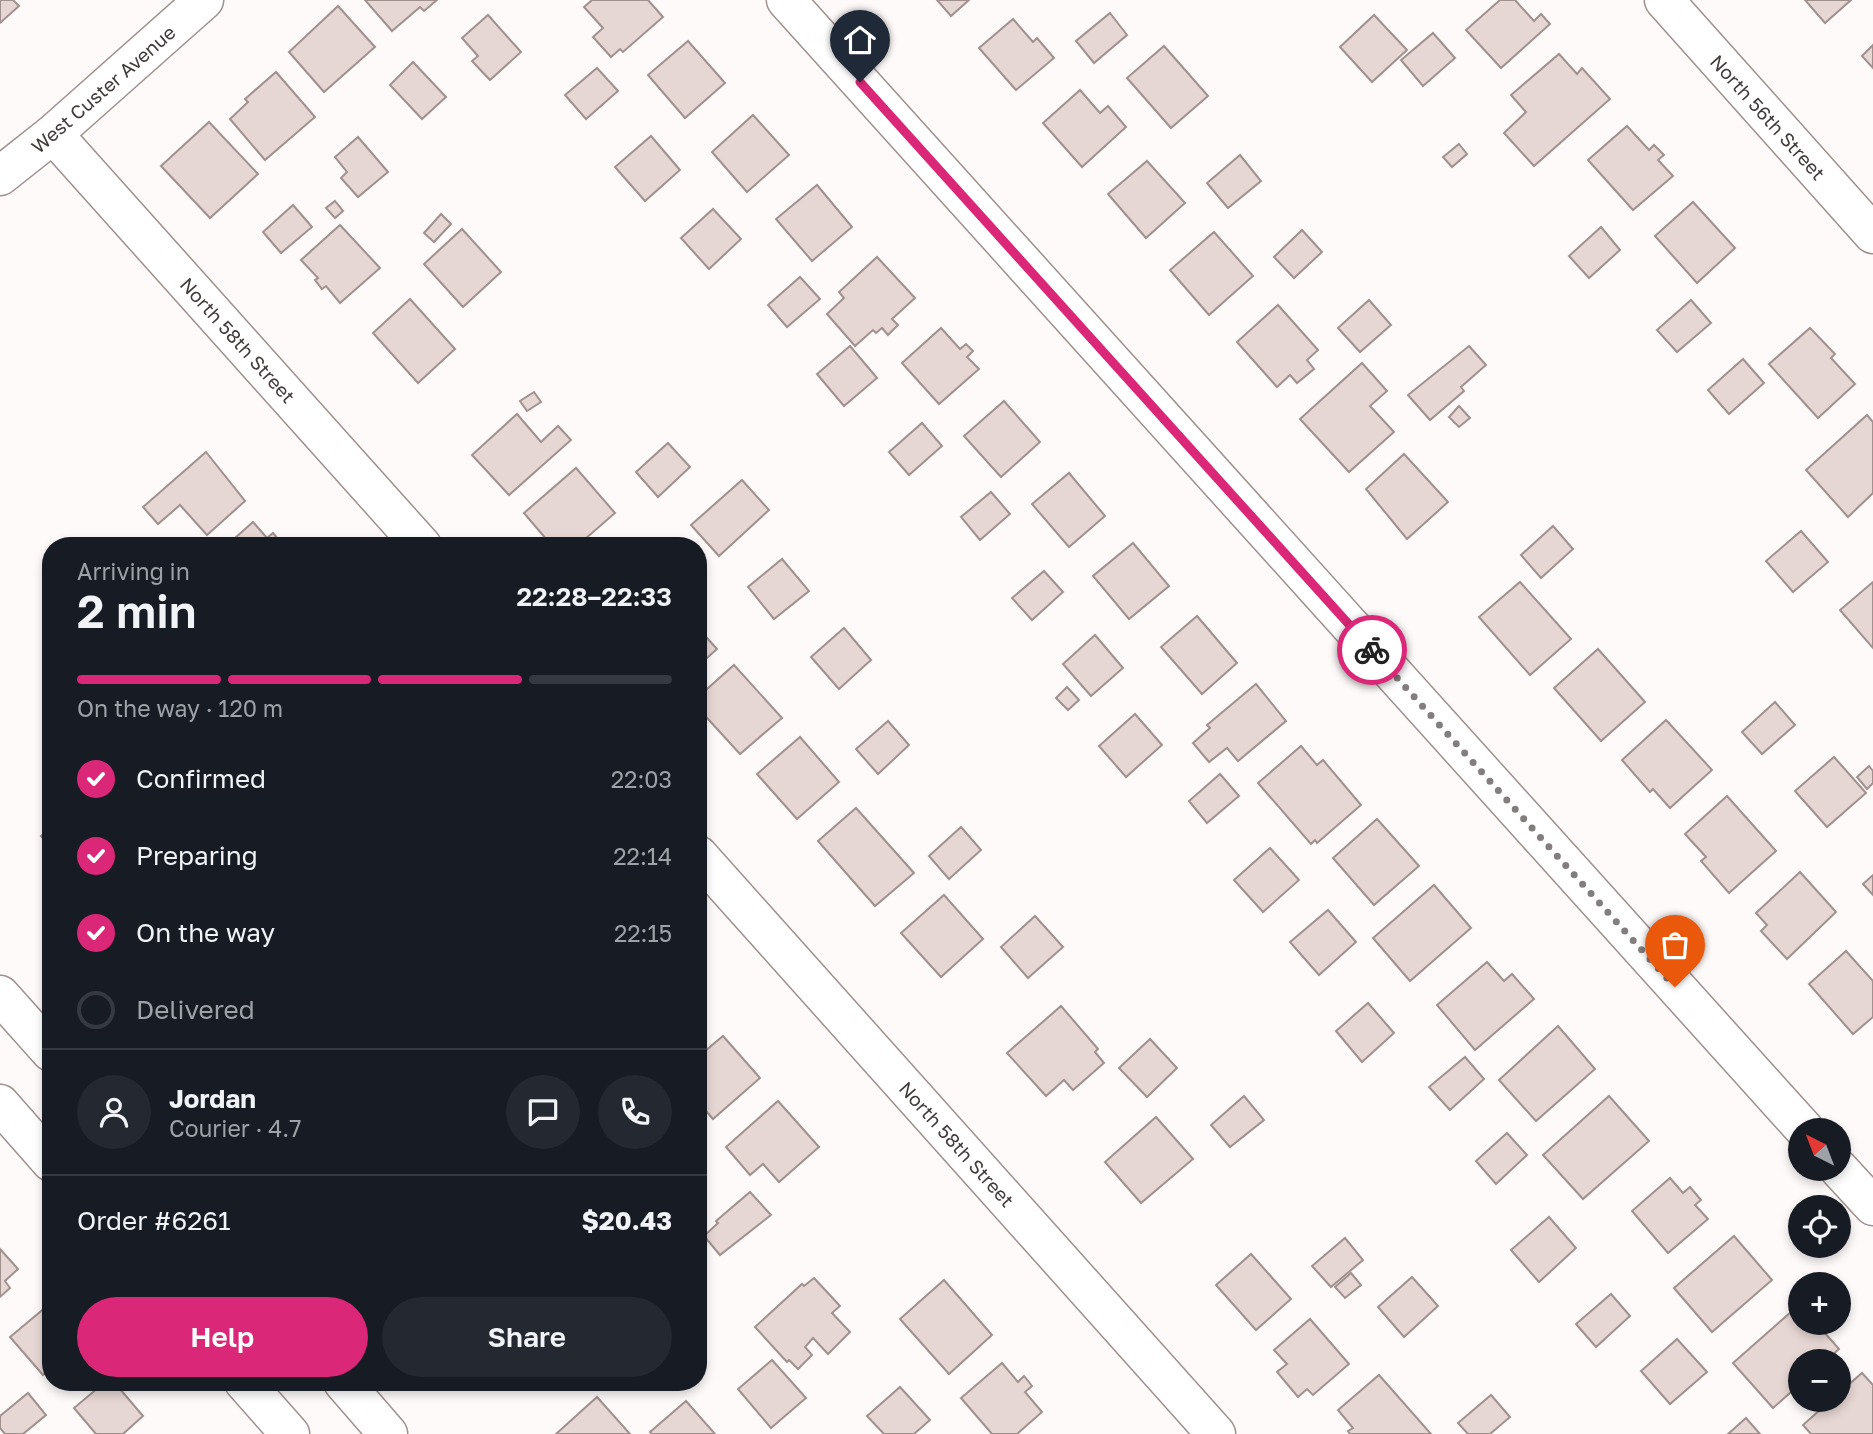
<!DOCTYPE html>
<meta charset="utf-8">
<style>
:root{--surface:#171b24;--page:#242831;--text:#f1f3f6;--muted:#9ea1a6;--line:#363941;--accent:#db2777}
body{margin:0;font-family:"Golos Text",sans-serif;background:var(--page);color:var(--text);height:100vh;display:flex;flex-direction:column;font-size:26px;white-space:nowrap}
*{box-sizing:border-box;margin:0}
p{font-size:23px;color:var(--muted)}
.icon{flex:none;width:38px;height:38px;fill:none;stroke:currentColor;stroke-width:2;stroke-linecap:round;stroke-linejoin:round}
.map{position:relative;flex:1;overflow:hidden}
.panel{position:absolute;left:42px;top:537px;width:665px;height:854px;display:flex;flex-direction:column;background:var(--surface);border-radius:28px;box-shadow:0 4px 10px #0003}
.panel>*{flex:none}
.needle{width:46px;rotate:318deg}
.fabs{position:absolute;left:1788px;top:1118px;display:grid;gap:14px}
.fabs a{display:grid;place-items:center;width:63px;height:63px;border-radius:50%;background:var(--surface);box-shadow:0 4px 10px #0003;font-size:35px}
.pin{position:absolute;display:grid;place-items:center;width:60px;height:60px;color:#fff;margin:-72px -30px;border-radius:50% 50% 50% 0;rotate:-45deg;box-shadow:0 0 7px #0007}
.pin .icon{rotate:45deg}
.courier{position:absolute;display:grid;place-items:center;width:70px;height:70px;margin:-35px;border:5px solid #db2777;border-radius:50%;background:#fff;color:#222;box-shadow:0 2px 9px #0007}
.head em{font-style:normal;font-weight:600}
.head div{display:flex;flex-direction:column-reverse}
.head{display:flex;align-items:center;justify-content:space-between;height:119px;padding:0 35px}
h1{font-size:46px;font-weight:600;line-height:52px}
.bar{display:grid;grid-template-columns:repeat(4,1fr);gap:10px 7px;align-content:center;height:84px;padding:0 35px}
.bar i{height:9px;border-radius:5px;background:var(--line)}
.bar .current{background:var(--accent)}
.bar p{grid-column:span 4}
.line{display:flex;align-items:center;gap:18px;padding:0 35px;border-top:2px solid var(--line)}
.line div{flex:1}
.round{display:grid;place-items:center;flex:none;width:74px;height:74px;border-radius:37px;background:var(--page)}
ol{padding:0 35px;list-style:none}
li{display:flex;align-items:center;gap:21px;height:77px}
li p{margin-inline-start:auto}
li .icon{padding:7px;border-radius:50%;background:var(--accent);color:#fff;stroke-width:4}
li:last-child{color:var(--muted)}
li i{width:38px;height:38px;border:4px solid var(--line);border-radius:50%}
.cta{display:flex;gap:14px;margin-top:auto;padding:14px 35px}
.cta a{flex:1;height:80px;border-radius:42px;background:var(--accent);color:#fff;font-size:28px;font-weight:600;line-height:80px;text-align:center}
.cta a+a{background:var(--page);color:var(--text)}
.map>svg:first-child{display:block}
.building{fill:#e7d7d4;stroke:#a0918e;stroke-width:2}
.lines{fill:none;stroke-linecap:round;stroke-linejoin:round}
.street-casing{stroke:#9f908d;stroke-width:41}
.secondary-casing{stroke:#9f908d;stroke-width:41}
.street{stroke:#fff;stroke-width:38}
.secondary{stroke:#fff;stroke-width:38}
.done{stroke:#837e7d;stroke-width:7;stroke-dasharray:0 12.6}
.route{stroke:#db2777;stroke-width:9}
.labels{text-anchor:middle;dominant-baseline:central;stroke-width:5;stroke-linejoin:round;paint-order:stroke}
.street-label{font-size:19px;fill:#413b3a;stroke:#fff}
</style>
<div class="map">
<svg width="1873" height="1434" viewBox="0 0 1873 1434">
<rect width="100%" height="100%" fill="#fdfaf9"/>
<!-- building -->
<g class="building">
<polygon points="0,0 13,0 19,6 0,23"/>
<polygon points="365,0 437,0 424,11 420,7 392,31"/>
<polygon points="592,0 648,0 663,17 623,52 620,49 611,57 593,37 603,28 584,7"/>
<polygon points="937,0 969,0 951,16"/>
<polygon points="1500,0 1515,0 1534,21 1541,14 1550,24 1501,68 1466,30"/>
<polygon points="1805,0 1851,0 1825,23"/>
<polygon points="338,6 375,47 324,92 289,52"/>
<polygon points="1110,13 1127,35 1094,63 1076,41"/>
<polygon points="488,15 521,52 490,80 472,61 478,56 462,38"/>
<polygon points="1374,15 1407,50 1372,82 1340,47"/>
<polygon points="1013,19 1033,42 1037,38 1054,58 1016,90 979,48"/>
<polygon points="1433,33 1455,58 1423,86 1401,60"/>
<polygon points="688,41 725,83 685,118 648,75"/>
<polygon points="1873,45 1873,68 1862,56"/>
<polygon points="1164,46 1208,96 1171,128 1127,78"/>
<polygon points="1559,54 1577,74 1582,68 1610,99 1534,166 1504,133 1526,112 1511,95"/>
<polygon points="413,62 446,97 422,119 390,85"/>
<polygon points="597,68 618,91 586,119 565,95"/>
<polygon points="276,72 315,117 265,160 230,119 248,102 245,99"/>
<polygon points="1080,90 1100,113 1108,106 1126,127 1082,167 1043,123"/>
<polygon points="753,115 789,155 747,192 712,152"/>
<polygon points="209,122 258,174 210,218 161,166"/>
<polygon points="1627,126 1649,150 1654,145 1664,155 1658,160 1673,176 1633,210 1588,160"/>
<polygon points="651,136 680,170 645,201 615,167"/>
<polygon points="358,137 388,172 358,197 341,178 347,172 335,157"/>
<polygon points="1459,144 1467,154 1452,167 1443,157"/>
<polygon points="1240,155 1261,181 1228,208 1207,183"/>
<polygon points="1147,161 1185,203 1146,238 1108,194"/>
<polygon points="817,185 852,227 812,261 776,219"/>
<polygon points="335,201 343,211 335,218 326,208"/>
<polygon points="1693,202 1735,248 1697,283 1655,236"/>
<polygon points="293,205 312,227 281,253 263,232"/>
<polygon points="713,209 741,239 709,269 681,238"/>
<polygon points="441,214 451,224 434,242 424,233"/>
<polygon points="340,225 380,268 340,303 326,286 322,289 315,280 318,278 301,260"/>
<polygon points="1601,227 1620,250 1589,278 1569,256"/>
<polygon points="462,229 501,272 463,307 424,264"/>
<polygon points="1302,230 1322,252 1294,278 1274,257"/>
<polygon points="1214,232 1253,276 1209,315 1170,270"/>
<polygon points="877,257 915,298 892,319 898,325 888,335 882,328 876,333 873,330 855,346 827,314 844,298 839,292"/>
<polygon points="800,277 820,299 787,327 768,305"/>
<polygon points="410,299 455,349 418,383 373,333"/>
<polygon points="1369,300 1391,325 1360,352 1338,328"/>
<polygon points="1691,300 1711,323 1677,352 1657,330"/>
<polygon points="1278,305 1318,350 1307,360 1314,369 1297,383 1290,375 1277,387 1237,342"/>
<polygon points="941,328 960,349 966,344 973,351 967,357 979,369 939,404 902,363"/>
<polygon points="1810,328 1835,354 1831,358 1855,384 1818,418 1769,364"/>
<polygon points="850,346 877,378 844,406 817,374"/>
<polygon points="1469,346 1486,365 1461,387 1464,391 1430,420 1408,395"/>
<polygon points="1743,359 1764,383 1729,414 1708,390"/>
<polygon points="1362,363 1387,391 1370,406 1394,432 1349,472 1300,419"/>
<polygon points="534,392 541,402 527,411 520,401"/>
<polygon points="1004,401 1040,442 1001,477 964,436"/>
<polygon points="1459,406 1470,418 1459,427 1449,417"/>
<polygon points="517,414 541,442 558,426 571,440 509,495 472,455"/>
<polygon points="1867,415 1873,422 1873,493 1848,517 1806,470"/>
<polygon points="922,423 942,446 909,475 889,452"/>
<polygon points="668,443 690,467 658,497 636,472"/>
<polygon points="206,452 245,501 207,535 180,505 158,524 143,507"/>
<polygon points="1404,454 1448,502 1407,539 1366,489"/>
<polygon points="576,468 615,513 577,546 552,546 524,513"/>
<polygon points="1069,473 1105,516 1069,547 1032,504"/>
<polygon points="742,480 769,510 719,556 691,525"/>
<polygon points="991,492 1010,514 980,540 961,517"/>
<polygon points="253,522 267,538 273,533 284,546 226,546"/>
<polygon points="1553,526 1573,549 1541,578 1521,555"/>
<polygon points="1801,531 1828,562 1793,592 1766,561"/>
<polygon points="1133,543 1169,586 1129,619 1093,576"/>
<polygon points="782,559 809,591 774,619 748,587"/>
<polygon points="1044,571 1063,592 1032,620 1012,598"/>
<polygon points="1520,582 1571,639 1530,675 1479,617"/>
<polygon points="1873,582 1873,648 1840,610"/>
<polygon points="1197,616 1237,663 1202,694 1161,647"/>
<polygon points="698,628 717,649 698,666"/>
<polygon points="844,628 871,660 839,689 811,657"/>
<polygon points="1095,635 1123,668 1091,696 1063,664"/>
<polygon points="1598,649 1645,702 1601,741 1554,688"/>
<polygon points="734,665 782,718 740,754 698,708 698,697"/>
<polygon points="1256,684 1286,721 1238,761 1227,748 1209,762 1193,743 1210,728 1207,725"/>
<polygon points="1067,687 1079,700 1068,710 1056,698"/>
<polygon points="1775,702 1795,725 1762,754 1742,732"/>
<polygon points="1135,714 1162,745 1126,777 1099,746"/>
<polygon points="1666,720 1712,770 1670,808 1653,789 1650,792 1622,760"/>
<polygon points="888,721 909,745 878,774 856,749"/>
<polygon points="800,737 839,782 797,819 757,774"/>
<polygon points="1301,746 1317,765 1323,760 1361,805 1317,843 1315,840 1311,844 1258,783"/>
<polygon points="1834,757 1866,793 1827,827 1795,791"/>
<polygon points="1869,766 1873,771 1873,783 1867,789 1857,777"/>
<polygon points="1220,774 1239,796 1207,823 1189,801"/>
<polygon points="1727,796 1776,851 1729,893 1701,861 1706,857 1685,834"/>
<polygon points="856,808 914,873 875,906 818,841"/>
<polygon points="1377,819 1419,866 1374,905 1333,858"/>
<polygon points="51,827 51,847 41,836"/>
<polygon points="961,827 981,850 949,879 929,856"/>
<polygon points="1270,848 1299,880 1263,912 1234,880"/>
<polygon points="1800,872 1836,912 1787,959 1761,931 1767,925 1756,913"/>
<polygon points="1873,875 1873,895 1863,884"/>
<polygon points="1434,885 1471,928 1410,981 1373,938"/>
<polygon points="944,895 983,939 941,977 901,933"/>
<polygon points="1328,910 1356,942 1319,975 1290,942"/>
<polygon points="1035,916 1063,947 1028,978 1001,947"/>
<polygon points="1846,951 1873,981 1873,1017 1853,1034 1809,984"/>
<polygon points="1487,962 1504,981 1512,974 1534,999 1475,1050 1437,1005"/>
<polygon points="1368,1003 1394,1033 1362,1062 1336,1031"/>
<polygon points="1061,1006 1098,1049 1095,1052 1104,1063 1073,1090 1064,1080 1046,1096 1007,1053"/>
<polygon points="1558,1026 1595,1069 1536,1121 1499,1080"/>
<polygon points="723,1036 760,1078 713,1119 698,1102 698,1057"/>
<polygon points="1150,1039 1177,1068 1147,1097 1119,1068"/>
<polygon points="1465,1057 1484,1079 1450,1110 1429,1087"/>
<polygon points="1244,1096 1264,1120 1230,1147 1211,1125"/>
<polygon points="1609,1096 1649,1141 1583,1199 1543,1155"/>
<polygon points="778,1101 819,1147 779,1182 763,1164 750,1175 726,1147"/>
<polygon points="1156,1117 1193,1159 1141,1203 1105,1162"/>
<polygon points="1507,1133 1527,1155 1496,1184 1476,1161"/>
<polygon points="1670,1178 1683,1193 1690,1187 1701,1200 1695,1205 1708,1219 1668,1253 1632,1211"/>
<polygon points="750,1192 771,1215 720,1255 704,1236 718,1223 716,1221"/>
<polygon points="1549,1217 1576,1248 1539,1282 1511,1250"/>
<polygon points="1734,1236 1772,1280 1712,1332 1674,1288"/>
<polygon points="1345,1238 1363,1260 1331,1287 1312,1266"/>
<polygon points="0,1249 18,1269 5,1281 10,1288 0,1297"/>
<polygon points="1251,1254 1291,1299 1256,1330 1216,1285"/>
<polygon points="1351,1273 1361,1285 1345,1298 1335,1287"/>
<polygon points="1412,1277 1438,1306 1404,1337 1378,1307"/>
<polygon points="814,1278 840,1306 832,1313 850,1332 828,1354 813,1338 805,1347 812,1355 798,1369 789,1360 787,1362 755,1327 802,1284 804,1286"/>
<polygon points="944,1280 992,1335 949,1374 900,1319"/>
<polygon points="1611,1294 1630,1316 1596,1347 1576,1324"/>
<polygon points="1800,1304 1801,1323 1816,1323 1839,1349 1825,1362 1801,1362 1801,1383 1773,1408 1733,1363"/>
<polygon points="46,1307 51,1313 51,1368 43,1375 10,1337"/>
<polygon points="1310,1319 1349,1364 1313,1395 1307,1389 1298,1397 1277,1372 1287,1364 1274,1350"/>
<polygon points="1677,1339 1707,1372 1670,1404 1641,1371"/>
<polygon points="772,1360 806,1398 771,1428 738,1389"/>
<polygon points="1002,1363 1018,1382 1024,1376 1032,1386 1025,1392 1042,1412 1017,1434 992,1434 961,1398"/>
<polygon points="1862,1373 1873,1385 1873,1434 1811,1434 1803,1425 1831,1400 1839,1400 1839,1393"/>
<polygon points="1379,1375 1431,1434 1350,1434 1348,1431 1353,1428 1338,1410"/>
<polygon points="105,1382 114,1382 143,1416 123,1434 96,1434 74,1408"/>
<polygon points="900,1387 930,1420 914,1434 884,1434 867,1416"/>
<polygon points="28,1393 46,1415 23,1434 5,1434 0,1428 0,1416"/>
<polygon points="1491,1395 1510,1417 1490,1434 1468,1434 1458,1423"/>
<polygon points="597,1397 630,1434 556,1434"/>
<polygon points="686,1401 715,1434 652,1434 650,1432"/>
<polygon points="1746,1418 1760,1434 1728,1434"/>
</g>
<g class="lines">
<!-- street casing -->
<g class="street-casing">
<g id="street">
<polyline points="786,0 1805,1130"/>
<polyline points="1664,0 1873,234"/>
<polyline points="53,134 422,546"/>
<polyline points="0,176 53,134 204,0"/>
<polyline points="698,855 1216,1434"/>
<polyline points="1839,1169 1873,1206"/>
</g>
</g>
<!-- secondary casing -->
<g class="secondary-casing">
<g id="secondary">
<polyline points="0,995 51,1052"/>
<polyline points="0,1104 51,1162"/>
<polyline points="244,1382 290,1434"/>
<polyline points="343,1382 388,1434"/>
</g>
</g>
<!-- street -->
<use href="#street" class="street"/>
<!-- secondary -->
<use href="#secondary" class="secondary"/>
</g>
<g class="lines">
<!-- done -->
<polyline class="done" points="1372,650 1675,987"/>
<!-- route -->
<polyline class="route" points="860,82 1372,650"/>
</g>
<g class="labels">
<!-- street labels -->
<g class="street-label">
<text transform="translate(103 89) rotate(-41)">West Custer Avenue</text>
<text transform="translate(1768 117) rotate(48)">North 56th Street</text>
<text transform="translate(238 340) rotate(48)">North 58th Street</text>
<text transform="translate(957 1144) rotate(48)">North 58th Street</text>
</g>
</g>
</svg>
<div class="fabs">
<a><svg class="needle" viewBox="-14 -14 28 28"><path d="M0-13l5 13h-10z" fill="#e53935"/><path d="M0 13l5-13h-10z" fill="#9ea1a6"/></svg></a>
<a><svg class="icon" aria-label="locate" viewBox="0 0 24 24"><circle cx="12" cy="12" r="6"/><path d="M12 2v4M12 18v4M2 12h4M18 12h4"/></svg></a>
<a>+</a>
<a>−</a>
</div>
<div class="pin" style="left:1675px;top:987px;background:#ea580c"><svg class="icon" aria-label="bag" viewBox="0 0 24 24"><path d="M5 8h14l-1 12H6zM9 8a3 3 0 0 1 6 0"/></svg></div>
<div class="pin" style="left:860px;top:82px;background:#1f2937"><svg class="icon" aria-label="home" viewBox="0 0 24 24"><path d="M3 11l9-7 9 7M6 9v11h12V9"/></svg></div>
<div class="courier" style="left:1372px;top:650px"><svg class="icon" aria-label="bike" viewBox="0 0 24 24"><circle cx="6" cy="16" r="4"/><circle cx="18" cy="16" r="4"/><path d="M6 16l4-8h5l3 8M10 8l3 8H6M13 5h3"/></svg></div>
<section class="panel">
<div class="head"><div><h1>2 min</h1><p>Arriving in</p></div><em>22:28–22:33</em></div>
<div class="bar"><i class="current"></i><i class="current"></i><i class="current"></i><i></i><p>On the way · 120 m</p></div>
<ol>
<li><svg class="icon" aria-label="check" viewBox="0 0 24 24"><path d="M5 12l5 5 9-10"/></svg>Confirmed<p>22:03</p></li>
<li><svg class="icon" aria-label="check" viewBox="0 0 24 24"><path d="M5 12l5 5 9-10"/></svg>Preparing<p>22:14</p></li>
<li><svg class="icon" aria-label="check" viewBox="0 0 24 24"><path d="M5 12l5 5 9-10"/></svg>On the way<p>22:15</p></li>
<li><i></i>Delivered</li>
</ol>
<div class="line" style="height:126px"><a class="round"><svg class="icon" aria-label="person" viewBox="0 0 24 24"><circle cx="12" cy="8" r="4"/><path d="M4 21q1-7 8-7t8 7"/></svg></a><div><b>Jordan</b><p>Courier · 4.7</p></div><a class="round"><svg class="icon" aria-label="chat" viewBox="0 0 24 24"><path d="M4 5h16v11H9l-5 4z"/></svg></a><a class="round"><svg class="icon" aria-label="phone" viewBox="0 0 24 24"><path d="M5 4h4l2 5-3 2q2 4 5 5l2-3 5 2v4C11 20 4 13 5 4z"/></svg></a></div>
<div class="line" style="height:91px"><div>Order #6261</div><b>$20.43</b></div>
<div class="cta"><a>Help</a><a>Share</a></div>
</section>
</div>
